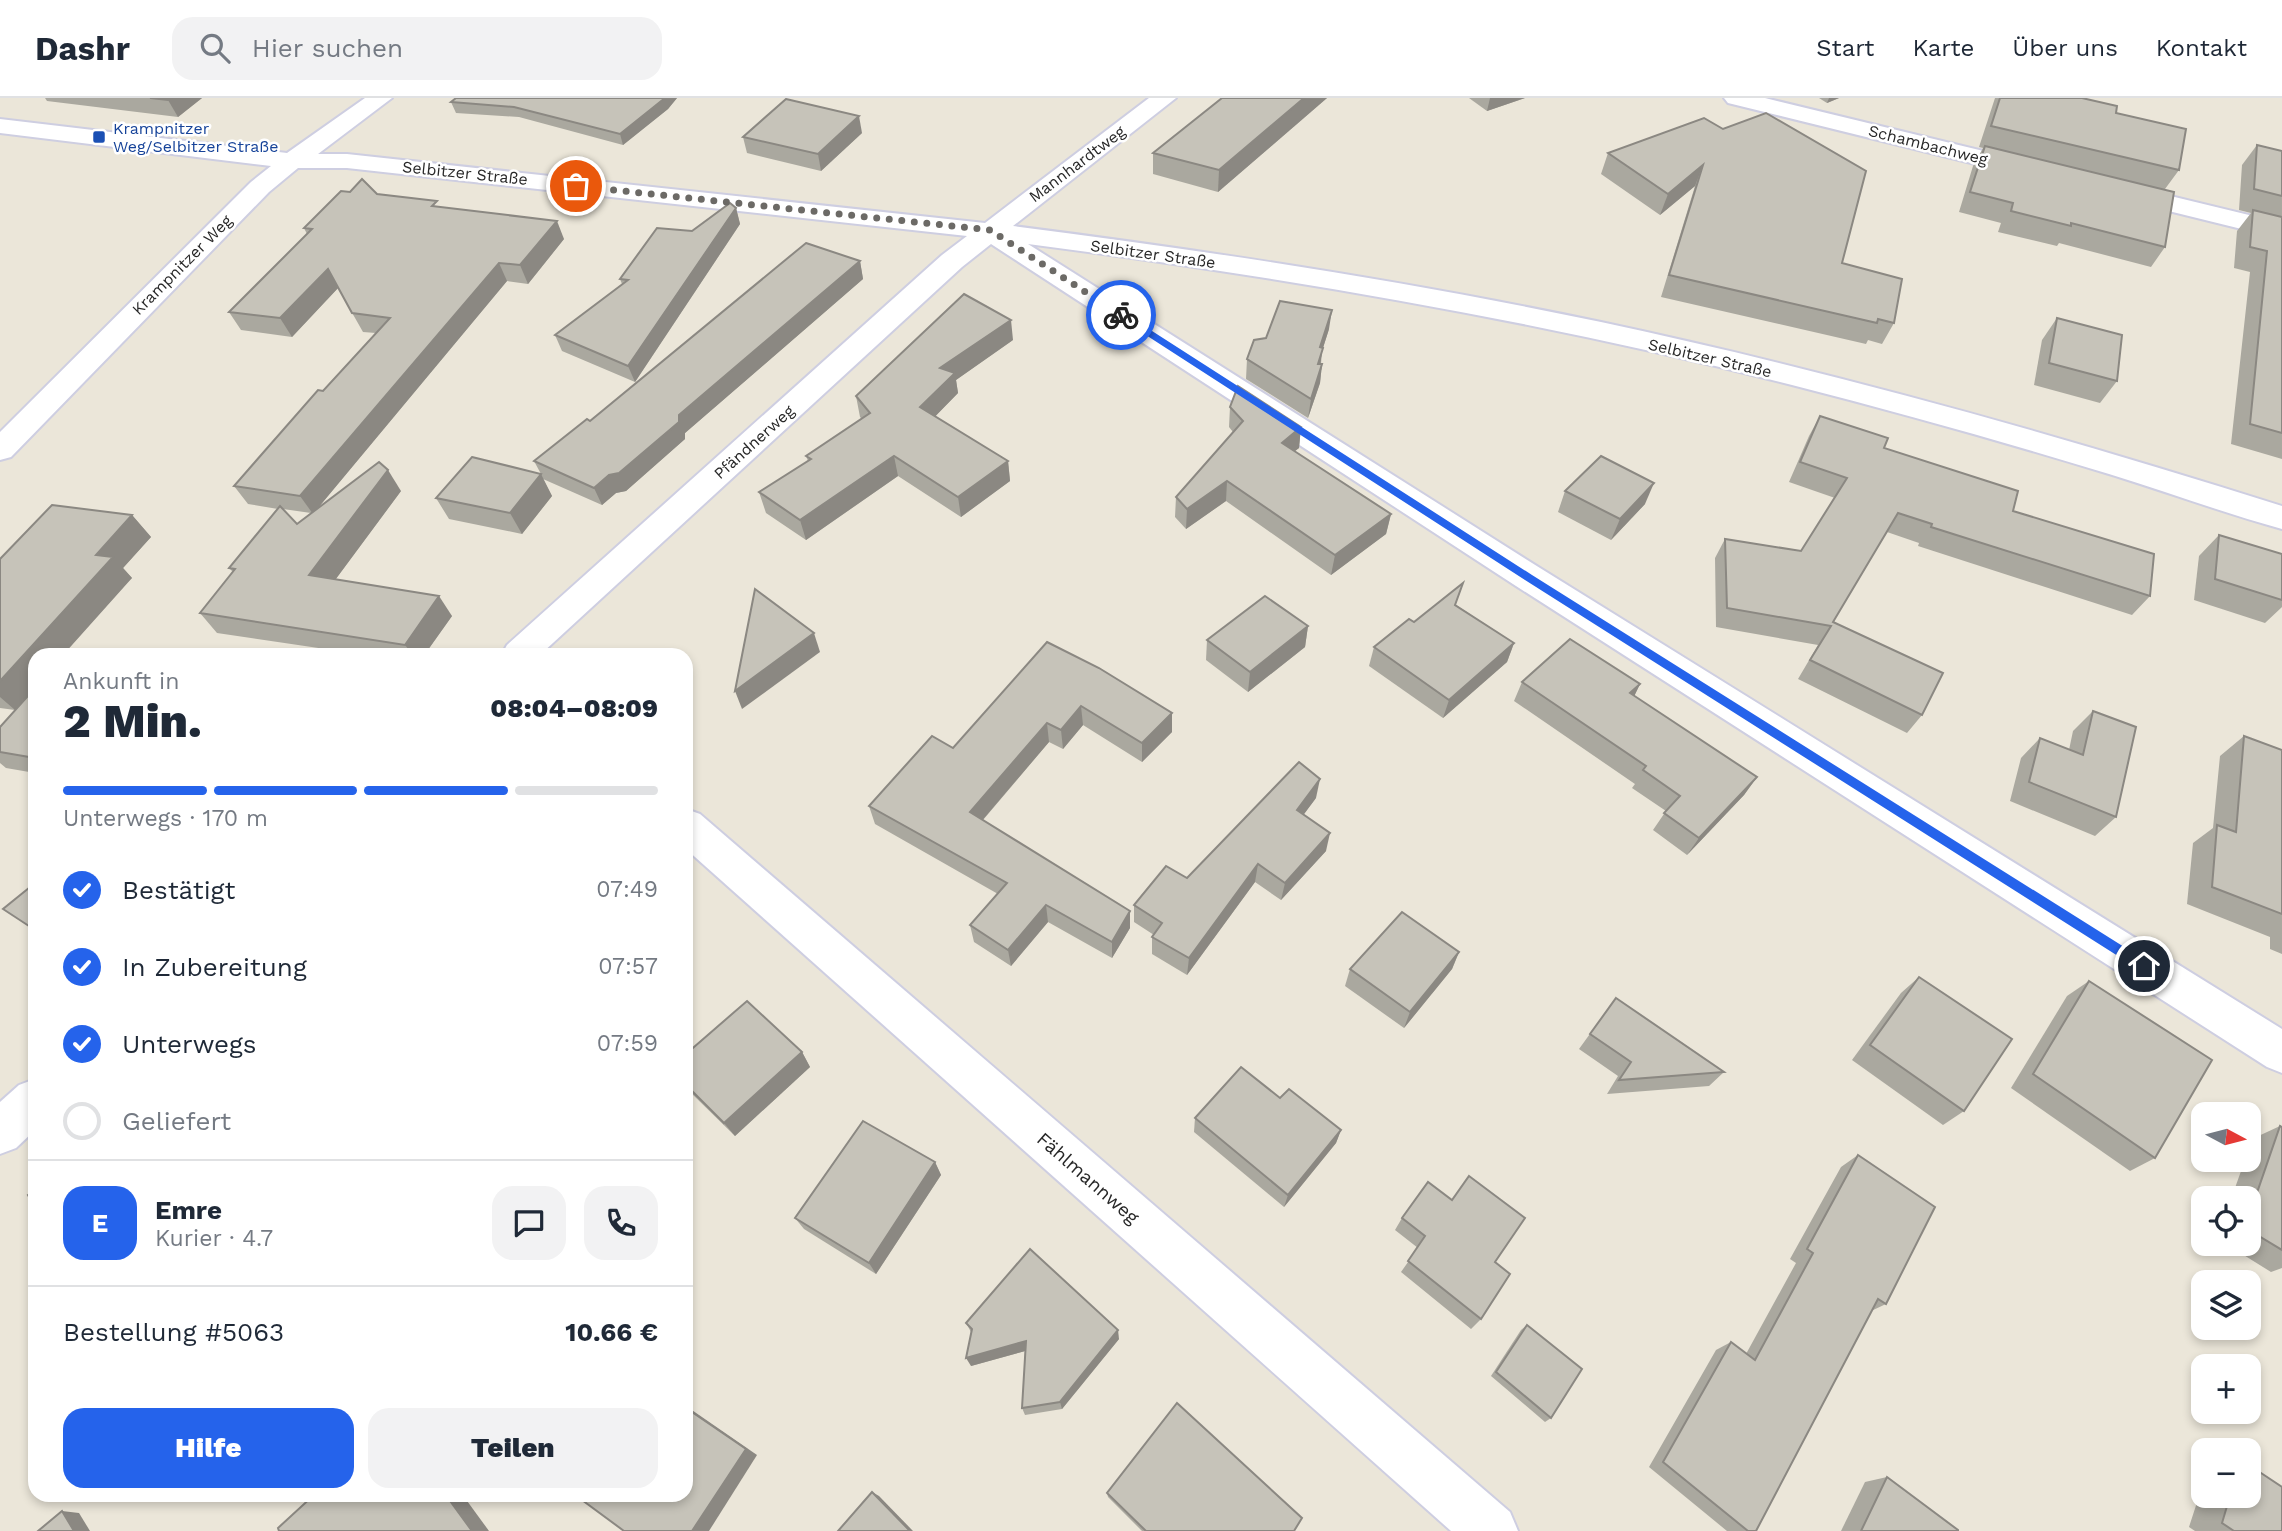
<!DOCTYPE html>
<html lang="de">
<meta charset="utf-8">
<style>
:root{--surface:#fff;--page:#f2f2f3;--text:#1f2937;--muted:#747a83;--line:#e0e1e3;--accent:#2563eb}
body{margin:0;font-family:"Work Sans",sans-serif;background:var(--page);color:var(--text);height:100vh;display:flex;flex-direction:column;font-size:26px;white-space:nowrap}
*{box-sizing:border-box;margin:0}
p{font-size:23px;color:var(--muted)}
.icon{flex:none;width:38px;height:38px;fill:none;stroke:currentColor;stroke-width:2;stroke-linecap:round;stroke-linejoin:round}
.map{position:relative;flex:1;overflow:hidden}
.sheet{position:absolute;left:28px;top:550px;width:665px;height:854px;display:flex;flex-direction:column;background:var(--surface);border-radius:21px;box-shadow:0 4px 10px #0003}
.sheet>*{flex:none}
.needle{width:46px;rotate:97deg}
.tools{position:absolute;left:2191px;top:1004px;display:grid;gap:14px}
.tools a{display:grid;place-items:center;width:70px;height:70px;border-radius:14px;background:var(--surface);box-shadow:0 4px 10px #0003;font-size:35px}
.pin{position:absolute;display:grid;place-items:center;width:60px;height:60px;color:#fff;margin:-30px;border:4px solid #fff;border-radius:50%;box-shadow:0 2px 7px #0007}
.courier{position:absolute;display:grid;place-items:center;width:70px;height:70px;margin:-35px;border:5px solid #2563eb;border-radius:50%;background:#fff;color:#222;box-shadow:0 2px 9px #0007}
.summary em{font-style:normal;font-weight:800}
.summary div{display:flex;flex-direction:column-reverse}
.summary{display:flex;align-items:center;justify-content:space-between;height:119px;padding:0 35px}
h1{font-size:46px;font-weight:800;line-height:52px}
.bar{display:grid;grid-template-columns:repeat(4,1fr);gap:10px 7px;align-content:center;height:84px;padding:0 35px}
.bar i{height:9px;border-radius:5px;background:var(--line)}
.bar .selected{background:var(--accent)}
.bar p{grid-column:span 4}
.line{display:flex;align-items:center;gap:18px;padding:0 35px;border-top:2px solid var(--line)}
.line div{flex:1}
.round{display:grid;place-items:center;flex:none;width:74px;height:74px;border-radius:21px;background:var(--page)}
ol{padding:0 35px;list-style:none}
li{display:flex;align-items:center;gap:21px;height:77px}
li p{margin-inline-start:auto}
li .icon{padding:7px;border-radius:50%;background:var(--accent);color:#fff;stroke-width:4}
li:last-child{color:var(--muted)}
li i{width:38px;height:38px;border:4px solid var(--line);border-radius:50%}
.action{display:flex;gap:14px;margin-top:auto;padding:14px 35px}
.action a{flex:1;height:80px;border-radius:21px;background:var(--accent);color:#fff;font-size:28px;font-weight:800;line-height:80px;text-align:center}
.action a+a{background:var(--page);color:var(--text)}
header{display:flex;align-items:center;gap:42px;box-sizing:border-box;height:98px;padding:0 35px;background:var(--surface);border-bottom:2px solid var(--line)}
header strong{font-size:33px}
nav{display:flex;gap:38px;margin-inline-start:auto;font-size:24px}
.search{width:490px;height:63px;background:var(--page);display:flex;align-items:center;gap:18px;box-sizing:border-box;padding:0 24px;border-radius:21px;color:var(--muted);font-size:26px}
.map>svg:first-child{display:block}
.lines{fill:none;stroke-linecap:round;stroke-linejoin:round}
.minor-casing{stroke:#cecee1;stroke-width:4}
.minor{fill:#fff;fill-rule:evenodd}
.wall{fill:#aaa89f;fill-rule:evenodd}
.shaded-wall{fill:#8b8882}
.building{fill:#c6c3b9;stroke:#8b8882;stroke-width:2}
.route{fill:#2563eb}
.done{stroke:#6c6a66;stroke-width:7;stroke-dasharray:0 12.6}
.transit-dot{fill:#1a4fb4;stroke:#fff;stroke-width:2.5}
.labels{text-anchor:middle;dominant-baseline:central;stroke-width:5;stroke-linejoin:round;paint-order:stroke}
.far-transit-label{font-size:16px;fill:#164399;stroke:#fff;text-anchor:start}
.far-street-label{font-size:16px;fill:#282828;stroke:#fff}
.street-label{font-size:19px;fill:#282828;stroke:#fff}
</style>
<header>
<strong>Dashr</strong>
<div class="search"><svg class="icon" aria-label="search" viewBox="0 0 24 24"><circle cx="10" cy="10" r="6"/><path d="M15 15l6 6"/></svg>Hier suchen</div>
<nav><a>Start</a><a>Karte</a><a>Über uns</a><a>Kontakt</a></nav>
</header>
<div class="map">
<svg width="2282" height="1433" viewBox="0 0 2282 1433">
<rect width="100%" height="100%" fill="#ebe6d9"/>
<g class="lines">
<!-- minor casing -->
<g class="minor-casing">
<g id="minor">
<path d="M365 0H392L318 56H347L985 125 1149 0H1176L1013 128C1210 153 1406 183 1601 224 1831 273 2058 337 2282 408V431C2224 415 2167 394 2109 376 2004 344 1898 314 1792 287 1541 223 1285 179 1028 146L1540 470 2282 931V975L2267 969 1516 488 991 146 962 169 541 556H502L507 547 942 157 967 138 347 70H298L269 94 11 359 0 362V334L251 84 271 68 0 35V21L287 55Z"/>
<polygon points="1724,0 1765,0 2037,66 2041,71 2037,76 2028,79 1728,5"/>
<polygon points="2121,86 2282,125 2282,141 2112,99 2108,94 2112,89"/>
<polygon points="686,711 700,716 1510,1414 1518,1433 1451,1433 686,751"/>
<polygon points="35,981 35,1032 16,1050 0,1056 0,1004 19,987"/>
</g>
</g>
<!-- minor -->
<use href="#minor" class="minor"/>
</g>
<!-- wall -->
<g class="wall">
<polygon points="45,0 202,0 178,19 47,3"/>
<polygon points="456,0 677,0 668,11 623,47 519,19 456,15 451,4"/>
<polygon points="1222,0 1327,0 1218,94 1153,76 1153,55"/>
<polygon points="1469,0 1525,0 1487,13"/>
<polygon points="1819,0 1839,0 1827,5"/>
<polygon points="1995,0 2082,0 2116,15 2179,72 2165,91 2165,149 2151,169 2059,145 2057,148 1998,134 2001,125 1959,114 1973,68 1983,50 1979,49"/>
<polygon points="1704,20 1842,165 1894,225 1882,246 1868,242 1866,246 1661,199 1695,88 1660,117 1601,76 1608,55"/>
<polygon points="862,35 821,73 747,55 743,39"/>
<polygon points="2257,47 2282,53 2282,361 2231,346 2250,174 2234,170 2237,133 2251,115 2239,112 2242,67"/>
<path d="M377 96 440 109 564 141 528 186 507 183 317 411 401 393 335 482 452 518 425 556H359L217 535 200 515 233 474 229 470 278 411 248 406 234 388 376 235 363 234 338 190 292 239 241 232 229 214 307 136 304 130ZM283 411 311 415 297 426Z"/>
<polygon points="736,110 740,126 635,284 562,253 555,237 622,186 620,181 692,133"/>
<polygon points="860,163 863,181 685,335 685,341 626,393 616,395 602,407 543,381 552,398 522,436 449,421 436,400 541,376 534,363 590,323"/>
<polygon points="2057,220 2117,283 2100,305 2034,287 2042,242"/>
<polygon points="1329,231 1322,253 1321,266 1322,266 1320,285 1308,320 1246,281 1247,261"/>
<polygon points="1013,242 956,282 958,295 935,318 1008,363 1010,383 961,419 898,378 806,442 766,415 759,394 808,363 806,358 862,321 860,319 856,298"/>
<polygon points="1230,309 1301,329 1299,350 1294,353 1391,416 1386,436 1331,477 1226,403 1186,431 1175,419 1176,399 1233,334 1229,329"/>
<polygon points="1820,318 2013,413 2150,498 2132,517 1918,448 1919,445 1887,434 1833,524 1922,617 1907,635 1798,581 1818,547 1716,529 1715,460 1725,441 1801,453 1835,400 1789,384 1809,338"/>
<polygon points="1565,393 1645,406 1611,442 1558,414"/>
<polygon points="132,417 151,439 123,470 132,480 35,556 35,675 6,670 0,665 0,629 15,612 0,610 0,461"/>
<polygon points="2219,437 2282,456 2282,509 2265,525 2194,502 2199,458"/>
<polygon points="1456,507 1514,545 1507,564 1443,620 1369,568 1374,549 1414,524"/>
<polygon points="1308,528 1305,549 1248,594 1206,562 1207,542"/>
<polygon points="1047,544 1172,615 1172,634 1142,664 1083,627 1063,651 1049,644 983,722 1130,813 1130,830 1112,860 1048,824 1011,868 974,844 970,827 998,796 875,726 869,708 953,650"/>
<polygon points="1522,584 1640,586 1634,598 1757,679 1744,697 1687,757 1653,732 1666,713 1632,690 1635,686 1514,603"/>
<polygon points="2093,613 2116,719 2095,738 2010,703 2021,660 2040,640 2069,652 2073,633"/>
<polygon points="2244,638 2282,652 2282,856 2270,851 2270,839 2187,806 2193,745 2213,730 2220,658"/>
<polygon points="1316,700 1303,717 1326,753 1281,802 1255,784 1187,877 1152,856 1152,839 1154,837 1134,824 1134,807 1187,780"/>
<polygon points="1459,854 1452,871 1404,930 1345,888 1350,871"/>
<polygon points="1919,879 1964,1013 1943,1027 1852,962 1901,895"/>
<polygon points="2089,883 2155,1060 2130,1073 2011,990 2067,898"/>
<polygon points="1616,900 1724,974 1709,988 1607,996 1618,978 1579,951"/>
<polygon points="802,954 810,969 735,1038 686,990 686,956"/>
<polygon points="1280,1000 1341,1032 1336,1045 1284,1109 1194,1034 1195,1020"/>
<polygon points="2280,1028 2282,1029 2282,1170 2271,1174 2226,1146 2249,1146 2249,1101 2231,1101 2245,1062 2249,1062 2249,1052 2252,1041"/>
<polygon points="1858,1057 1886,1206 1871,1213 1756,1433 1727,1433 1649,1369 1716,1252 1731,1244 1746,1256 1796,1165 1790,1161 1841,1069"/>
<polygon points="935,1064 941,1077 876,1176 804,1131 795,1120"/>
<polygon points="1402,1120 1495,1164 1481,1221 1471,1231 1401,1174 1418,1150 1395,1132"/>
<polygon points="966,1225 1119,1241 1062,1311 1025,1317 1022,1310 1025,1253 971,1268 971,1234"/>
<polygon points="1527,1227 1551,1320 1545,1324 1491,1278 1521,1232"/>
<polygon points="1887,1379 1958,1433 1841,1433 1865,1384"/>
<polygon points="2203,1386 2203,1398 2249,1398 2282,1433 2195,1433 2189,1429"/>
<polygon points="1107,1395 1294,1433 1142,1433 1108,1399"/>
</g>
<!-- shaded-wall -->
<g class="shaded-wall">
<polygon points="171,0 202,0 178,19 168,2"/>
<polygon points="665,0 677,0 668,11 623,47 620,36"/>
<polygon points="1304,0 1327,0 1218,94 1219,72"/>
<polygon points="1490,0 1525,0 1487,13"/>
<polygon points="1829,0 1839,0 1827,5"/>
<polygon points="859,18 862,35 821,73 818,56"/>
<polygon points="1703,67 1695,88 1660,117 1668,96"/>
<polygon points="736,110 740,126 635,284 628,268"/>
<polygon points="557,123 564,141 528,186 520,167"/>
<polygon points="860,163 863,181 685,335 685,341 626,393 616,395 602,407 594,390"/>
<polygon points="499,165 507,183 313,416 300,398"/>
<polygon points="328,171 339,189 292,239 280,220"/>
<polygon points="1332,212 1329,231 1322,253 1320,269 1316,285 1320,249"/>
<polygon points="1011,222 1013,242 956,282 958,295 924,330 920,309 940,270"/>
<polygon points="1322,266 1320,285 1308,320 1311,301"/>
<polygon points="1301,329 1299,350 1279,366 1282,345"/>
<polygon points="894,358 898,378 806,442 800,422"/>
<polygon points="1008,363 1010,383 961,419 958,399"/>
<polygon points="388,372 401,393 324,497 309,477"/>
<polygon points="541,376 552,398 522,436 510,415"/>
<polygon points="1227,383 1226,403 1186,431 1187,411"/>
<polygon points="1654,385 1645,406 1611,442 1620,421"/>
<polygon points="1391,416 1386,436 1331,477 1335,457"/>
<polygon points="132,417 151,439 123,470 132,480 64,556 35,556 35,590 15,612 0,599 0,583 96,457"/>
<polygon points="439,498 452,518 425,556 412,556 405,547"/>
<polygon points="1308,528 1305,549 1248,594 1250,574"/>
<polygon points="814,535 820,554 742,611 735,593"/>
<polygon points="1514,545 1507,564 1443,620 1449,602"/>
<polygon points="1640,586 1631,605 1630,595"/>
<polygon points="1081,608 1083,627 1063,651 1061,632"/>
<polygon points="1172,615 1172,634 1142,664 1142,645"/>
<polygon points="1047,625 1049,644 974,732 970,714"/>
<polygon points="1757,679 1744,697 1687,757 1699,740"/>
<polygon points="1320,681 1316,700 1293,731 1297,712"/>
<polygon points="1330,735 1326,753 1281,802 1285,785"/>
<polygon points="1258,766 1255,784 1187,877 1189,860"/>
<polygon points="1046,807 1048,824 1011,868 1008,852"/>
<polygon points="1130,813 1130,830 1112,860 1112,844"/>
<polygon points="1459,854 1452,871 1404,930 1410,914"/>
<polygon points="802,954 810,969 735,1038 724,1025"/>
<polygon points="1341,1032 1336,1045 1284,1109 1288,1097"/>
<polygon points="935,1064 941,1077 876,1176 869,1165"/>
<polygon points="1118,1232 1119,1241 1062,1311 1060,1304"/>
<polygon points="1026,1243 1029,1252 971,1268 966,1260"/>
<polygon points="686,1308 757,1357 709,1433 692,1433"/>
<polygon points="872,1394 879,1398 913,1433 910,1433"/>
<polygon points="445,1396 462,1396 489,1433 472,1433"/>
<polygon points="62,1413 79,1415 90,1433 74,1433"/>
</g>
<!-- building -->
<g class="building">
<polygon points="150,0 171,0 168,2"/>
<polygon points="456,0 665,0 620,36 514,9 451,4"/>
<polygon points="1222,0 1304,0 1219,72 1153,55"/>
<polygon points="2000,0 2082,0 2117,8 2116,15 2186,31 2179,72 1991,28"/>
<polygon points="786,1 859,18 818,56 743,39"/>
<polygon points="1766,15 1866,73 1842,165 1902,181 1894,225 1878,221 1877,225 1669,177 1703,67 1668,96 1608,55 1704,20 1723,31"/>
<polygon points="2257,47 2282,53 2282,98 2254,91"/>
<polygon points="1985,48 2174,94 2165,149 2071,125 2071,128 2011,113 2013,105 1970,94"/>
<polygon points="362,81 377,96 437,103 432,108 557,123 520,167 499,165 300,398 234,388 318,292 323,293 390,220 352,215 328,171 280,220 229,214 312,131 304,130 341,93 350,94"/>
<polygon points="730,105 736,110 628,268 555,237 628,182 620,181 657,130 692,133"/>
<polygon points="2253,112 2282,119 2282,335 2250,326 2267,153 2250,149"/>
<polygon points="806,145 860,163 679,317 679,324 619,375 609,377 594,390 534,363 587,321 590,323"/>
<polygon points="964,196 1011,222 940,270 955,275 920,309 1008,363 958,399 894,358 800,422 759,394 811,361 806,358 870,315 856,298"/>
<polygon points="1280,203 1332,212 1320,249 1323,250 1318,266 1322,266 1311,301 1247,261 1254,242 1266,240"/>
<polygon points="2057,220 2122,237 2117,283 2049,265"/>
<polygon points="1238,288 1301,329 1282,345 1391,416 1335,457 1227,383 1187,411 1176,399 1243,323 1230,309"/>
<polygon points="1820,318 1888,340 1884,350 2018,393 2013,413 2154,456 2150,498 1931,429 1932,426 1898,415 1833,524 1943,575 1922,617 1810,562 1831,528 1727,510 1725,441 1801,453 1847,380 1800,364"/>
<polygon points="1601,358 1654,385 1620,421 1565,393"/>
<polygon points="472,359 541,376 510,415 436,400"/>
<polygon points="379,364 388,372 309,477 439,498 405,547 200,515 235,471 229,470 280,408 297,426"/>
<polygon points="52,407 132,417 96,457 113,459 0,583 0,461"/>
<polygon points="2219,437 2282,456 2282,502 2215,481"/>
<polygon points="1463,485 1455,507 1514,545 1449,602 1374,549 1409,521 1414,524"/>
<polygon points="755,491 814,535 735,593"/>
<polygon points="1265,498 1308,528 1250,574 1207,542"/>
<polygon points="1570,541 1640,586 1630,595 1757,679 1699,740 1664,715 1680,698 1643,672 1646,668 1522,584"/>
<polygon points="1047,544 1099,570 1172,615 1142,645 1081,608 1061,632 1047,625 970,714 1130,813 1112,844 1046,807 1008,852 970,827 1007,785 869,708 932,638 953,650"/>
<polygon points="35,590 35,660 0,654 0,629"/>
<polygon points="2093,613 2136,629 2116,719 2029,684 2040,640 2083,657"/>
<polygon points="2244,638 2282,652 2282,816 2212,789 2217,727 2236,734"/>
<polygon points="1299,664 1320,681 1297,712 1330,735 1285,785 1258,766 1189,860 1152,839 1162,825 1134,807 1166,768 1187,780"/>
<polygon points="35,785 35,832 3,811"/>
<polygon points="1402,814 1459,854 1410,914 1350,871"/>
<polygon points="1919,879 2012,941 1964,1013 1870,947"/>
<polygon points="2089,883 2212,962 2155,1060 2033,976"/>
<polygon points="1616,900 1724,974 1619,982 1631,964 1590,936"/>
<polygon points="747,903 802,954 724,1025 686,987 686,956"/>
<polygon points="1241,969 1280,1000 1289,991 1341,1032 1288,1097 1195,1020"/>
<polygon points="863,1023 935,1064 869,1165 795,1120"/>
<polygon points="2280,1028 2282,1029 2282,1152 2249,1132 2249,1118"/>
<polygon points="1858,1057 1935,1109 1886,1206 1878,1201 1756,1433 1748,1433 1663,1364 1731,1244 1755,1262 1813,1155 1807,1151"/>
<polygon points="1469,1078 1525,1120 1495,1164 1510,1176 1481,1221 1408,1163 1425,1138 1402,1120 1428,1084 1452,1102"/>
<polygon points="35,1092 35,1109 28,1097"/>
<polygon points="1030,1151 1118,1232 1060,1304 1022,1310 1026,1243 966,1260 972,1231 966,1225"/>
<polygon points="1527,1227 1582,1271 1551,1320 1496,1274"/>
<polygon points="1177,1305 1302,1420 1294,1433 1146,1433 1107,1395"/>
<polygon points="686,1310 746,1351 692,1433 624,1433 582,1402 586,1396 686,1396"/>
<polygon points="2249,1367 2282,1389 2282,1433 2234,1433 2222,1425 2230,1398 2249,1398"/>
<polygon points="1887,1379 1958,1432 1958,1433 1861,1433"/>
<polygon points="872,1394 910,1433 838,1433"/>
<polygon points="315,1396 445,1396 472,1433 279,1433 278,1430"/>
<polygon points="62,1413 74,1433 38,1433"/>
</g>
<!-- route -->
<polygon class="route" points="1118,215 1124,215 1532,477 2148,864 2148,872 2140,872 1525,482 1118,219"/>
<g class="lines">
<!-- done -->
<polyline class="done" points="576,88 990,132 1121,217"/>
</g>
<!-- markers -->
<rect class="transit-dot" x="92" y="32" width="14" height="14" rx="3.5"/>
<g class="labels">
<!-- far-transit labels -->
<g class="far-transit-label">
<text x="113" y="30">Krampnitzer<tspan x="113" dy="18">Weg/Selbitzer Straße</tspan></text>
</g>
<!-- far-street labels -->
<g class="far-street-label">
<text transform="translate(1928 47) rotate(14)">Schambachweg</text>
<text transform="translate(1077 66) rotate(-37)">Mannhardtweg</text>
<text transform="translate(465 75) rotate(6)">Selbitzer Straße</text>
<text transform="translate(1153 156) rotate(8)">Selbitzer Straße</text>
<text transform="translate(182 167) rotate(-45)">Krampnitzer Weg</text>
<text transform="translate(1710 260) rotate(13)">Selbitzer Straße</text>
<text transform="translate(754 344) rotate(-42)">Pfändnerweg</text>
</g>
<!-- street labels -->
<g class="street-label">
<text transform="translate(1088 1080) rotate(41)">Fählmannweg</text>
</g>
</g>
</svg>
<div class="tools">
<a><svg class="needle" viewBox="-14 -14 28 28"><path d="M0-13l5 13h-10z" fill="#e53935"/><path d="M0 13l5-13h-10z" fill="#747a83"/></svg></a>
<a><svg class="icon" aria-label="locate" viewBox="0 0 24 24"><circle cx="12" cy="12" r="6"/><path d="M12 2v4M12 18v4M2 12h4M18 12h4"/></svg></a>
<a><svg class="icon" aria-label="layers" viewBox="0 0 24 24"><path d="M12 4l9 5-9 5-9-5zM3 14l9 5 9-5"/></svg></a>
<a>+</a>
<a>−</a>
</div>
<div class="pin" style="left:576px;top:88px;background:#ea580c"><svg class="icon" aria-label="bag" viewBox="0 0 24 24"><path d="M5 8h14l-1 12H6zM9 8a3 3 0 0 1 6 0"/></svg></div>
<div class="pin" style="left:2144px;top:868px;background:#1f2937"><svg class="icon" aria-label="home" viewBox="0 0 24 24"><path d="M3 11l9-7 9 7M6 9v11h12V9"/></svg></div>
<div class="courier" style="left:1121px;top:217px"><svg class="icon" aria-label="bike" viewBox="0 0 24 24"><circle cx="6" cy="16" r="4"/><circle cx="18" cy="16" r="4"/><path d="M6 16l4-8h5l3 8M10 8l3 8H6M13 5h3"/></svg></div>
<section class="sheet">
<div class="summary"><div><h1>2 Min.</h1><p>Ankunft in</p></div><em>08:04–08:09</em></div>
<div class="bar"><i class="selected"></i><i class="selected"></i><i class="selected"></i><i></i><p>Unterwegs · 170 m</p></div>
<ol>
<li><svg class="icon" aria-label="check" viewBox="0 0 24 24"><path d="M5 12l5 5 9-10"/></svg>Bestätigt<p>07:49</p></li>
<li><svg class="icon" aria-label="check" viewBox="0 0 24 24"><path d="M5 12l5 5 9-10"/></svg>In Zubereitung<p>07:57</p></li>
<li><svg class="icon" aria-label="check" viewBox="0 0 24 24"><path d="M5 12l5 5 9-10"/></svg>Unterwegs<p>07:59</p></li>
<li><i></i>Geliefert</li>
</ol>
<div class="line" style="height:126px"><b class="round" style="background:var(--accent);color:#fff">E</b><div><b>Emre</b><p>Kurier · 4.7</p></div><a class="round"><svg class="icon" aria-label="chat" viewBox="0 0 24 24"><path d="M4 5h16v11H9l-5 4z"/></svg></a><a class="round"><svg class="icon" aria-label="phone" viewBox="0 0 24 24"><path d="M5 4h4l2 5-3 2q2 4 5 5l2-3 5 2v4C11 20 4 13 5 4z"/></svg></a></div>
<div class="line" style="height:91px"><div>Bestellung #5063</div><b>10.66 €</b></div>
<div class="action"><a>Hilfe</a><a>Teilen</a></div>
</section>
</div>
